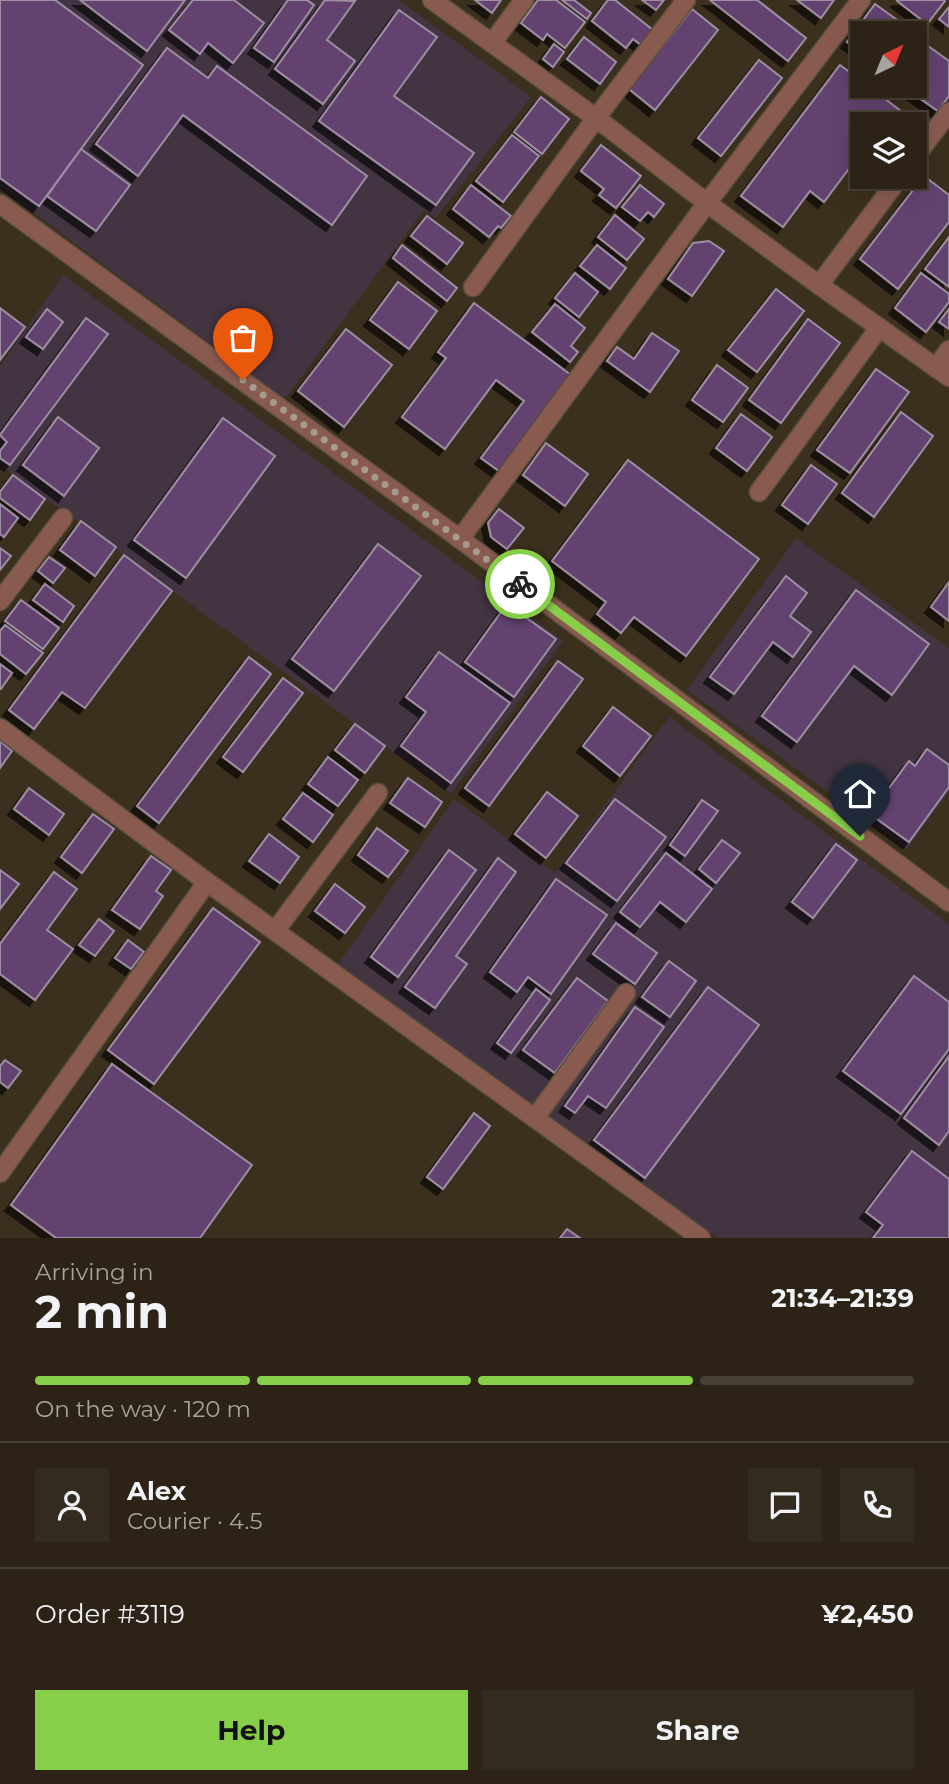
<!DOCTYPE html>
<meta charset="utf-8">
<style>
:root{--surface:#2c2316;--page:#342b1f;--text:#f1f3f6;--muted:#a6a4a1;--line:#484035;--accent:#88cf49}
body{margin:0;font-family:Montserrat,sans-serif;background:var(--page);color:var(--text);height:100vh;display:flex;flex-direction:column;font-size:26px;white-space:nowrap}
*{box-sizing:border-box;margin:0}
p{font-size:23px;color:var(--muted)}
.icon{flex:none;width:38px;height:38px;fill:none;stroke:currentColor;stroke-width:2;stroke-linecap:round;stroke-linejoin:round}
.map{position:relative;height:1238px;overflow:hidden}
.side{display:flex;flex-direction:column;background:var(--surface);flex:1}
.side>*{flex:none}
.needle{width:46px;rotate:43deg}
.tools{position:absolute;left:850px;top:21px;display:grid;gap:14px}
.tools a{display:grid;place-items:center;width:77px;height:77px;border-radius:0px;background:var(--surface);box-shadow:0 7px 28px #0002,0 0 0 2px var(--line);font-size:35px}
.pin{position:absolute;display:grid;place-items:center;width:60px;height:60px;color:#fff;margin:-72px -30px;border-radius:50% 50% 50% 0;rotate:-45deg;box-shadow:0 0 7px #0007}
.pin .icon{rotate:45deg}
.courier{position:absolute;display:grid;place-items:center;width:70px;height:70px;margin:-35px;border:5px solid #88cf49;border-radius:50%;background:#fff;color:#222;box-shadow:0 2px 9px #0007}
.head em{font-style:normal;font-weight:700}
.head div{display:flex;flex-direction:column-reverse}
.head{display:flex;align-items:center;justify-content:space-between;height:119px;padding:0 35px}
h1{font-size:46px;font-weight:700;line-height:52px}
.bar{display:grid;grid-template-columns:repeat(4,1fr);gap:10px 7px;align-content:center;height:84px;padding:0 35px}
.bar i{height:9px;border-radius:5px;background:var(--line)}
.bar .selected{background:var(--accent)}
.bar p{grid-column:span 4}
.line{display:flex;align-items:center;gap:18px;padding:0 35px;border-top:2px solid var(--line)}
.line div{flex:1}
.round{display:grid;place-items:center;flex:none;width:74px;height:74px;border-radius:0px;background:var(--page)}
.action{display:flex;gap:14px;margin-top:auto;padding:14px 35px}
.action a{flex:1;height:80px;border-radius:0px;background:var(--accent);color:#111;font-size:28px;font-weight:700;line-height:80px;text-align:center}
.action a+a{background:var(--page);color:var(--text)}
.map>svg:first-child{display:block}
.industrial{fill:#423441}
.building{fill:#644370;stroke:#9e8ea3;stroke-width:2;filter:url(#shadow)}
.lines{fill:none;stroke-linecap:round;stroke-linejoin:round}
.minor-casing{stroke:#584d3c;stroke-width:21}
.minor{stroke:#895b4f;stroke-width:18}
.done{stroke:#a59c8e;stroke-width:7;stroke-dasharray:0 12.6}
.route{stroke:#88cf49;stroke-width:9}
</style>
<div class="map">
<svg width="949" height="1238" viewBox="0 0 949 1238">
<defs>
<filter id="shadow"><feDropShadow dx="-6" dy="6" stdDeviation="0" flood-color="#0009"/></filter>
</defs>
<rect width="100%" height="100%" fill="#3b2f1d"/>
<!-- industrial -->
<g class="industrial">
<polygon points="0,0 399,0 531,97 436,218 424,210 285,399 0,188"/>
<polygon points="63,275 563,641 451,794 0,465 0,366"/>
<polygon points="796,538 949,648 949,791 907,849 687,690"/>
<polygon points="669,717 949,924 949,1238 718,1238 338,964 454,799 555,873"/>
</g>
<!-- building -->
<g class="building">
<polygon points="0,0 55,0 143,65 39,206 0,178"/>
<polygon points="80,0 185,0 147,51"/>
<polygon points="193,0 234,0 264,23 233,63 208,43 200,54 169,30"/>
<polygon points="288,0 307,0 314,5 274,62 254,48"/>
<polygon points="325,0 355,1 327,40 355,61 323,104 275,69"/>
<polygon points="475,0 501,0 492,13"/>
<polygon points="538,0 556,0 585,22 565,48 547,34 543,40 521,23"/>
<polygon points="562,0 574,0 591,13 587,19"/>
<polygon points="608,0 615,0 653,30 641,45 633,39 626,48 592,21"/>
<polygon points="642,0 664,0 656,10"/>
<polygon points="710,0 757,0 806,38 788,61"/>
<polygon points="797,0 834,0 821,18"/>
<polygon points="898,0 944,0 945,1 927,24 897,1"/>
<polygon points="875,4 921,37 915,45 915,33 863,33 863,53 847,42"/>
<polygon points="949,7 949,27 939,19"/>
<polygon points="692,9 718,30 655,110 629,89"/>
<polygon points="399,10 437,37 394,96 474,153 436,205 319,121"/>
<polygon points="584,37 616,62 600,84 567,59"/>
<polygon points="924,43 949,61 949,96 938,111 912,93 922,79 915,74 915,56"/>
<polygon points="554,44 564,52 553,67 543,59"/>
<polygon points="167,48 208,78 217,66 367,176 332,225 183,115 138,176 96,144"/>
<polygon points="759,60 782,78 721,156 698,138"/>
<polygon points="840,65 863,82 863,86 868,86 922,127 915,135 915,124 863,124 863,150 824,202 810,191 783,227 741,196"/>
<polygon points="541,97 569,119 542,154 514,132"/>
<polygon points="512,135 539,156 503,202 476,181"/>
<polygon points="601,145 641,176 616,208 599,195 604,189 581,171"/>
<polygon points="81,149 130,185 96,231 47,196"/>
<polygon points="924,176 949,195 949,222 898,289 860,259"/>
<polygon points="471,185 511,216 501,228 498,226 489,237 453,209"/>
<polygon points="640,185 664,204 654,217 648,212 640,221 622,207"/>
<polygon points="615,215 644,239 627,260 598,237"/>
<polygon points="427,216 463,243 447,264 411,236"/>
<polygon points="949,237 949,287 925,269"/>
<polygon points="709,241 724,251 692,296 668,279 693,243"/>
<polygon points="402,245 457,288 447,301 393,258"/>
<polygon points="597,245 626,268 610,289 580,266"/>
<polygon points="575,273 598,292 579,317 555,298"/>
<polygon points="921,273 949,294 949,302 926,332 895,308"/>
<polygon points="398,282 437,311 409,349 370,320"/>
<polygon points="776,289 804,311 757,372 728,350"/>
<polygon points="474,303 571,375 499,471 481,458 524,401 496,380 445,449 402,417 446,358 438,352"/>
<polygon points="555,304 585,328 571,346 578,352 570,362 532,332"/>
<polygon points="0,308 25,327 0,360"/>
<polygon points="47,309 63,322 43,349 26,337"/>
<polygon points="949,309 949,329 939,322"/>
<polygon points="86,318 108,334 10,465 0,458 0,451 7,442 0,435"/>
<polygon points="808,319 840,343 781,423 749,400"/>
<polygon points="346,329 392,365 344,427 298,391"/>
<polygon points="652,333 679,351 650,392 607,361 617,347 634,359"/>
<polygon points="717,365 748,388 723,422 692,400"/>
<polygon points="876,369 909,392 850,473 817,450"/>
<polygon points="901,412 933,436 874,517 842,493"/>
<polygon points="741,414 772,437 747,471 716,448"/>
<polygon points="58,417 99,448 64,496 23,465"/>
<polygon points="223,418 275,456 186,578 134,540"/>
<polygon points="546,443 588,474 565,506 523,475"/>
<polygon points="628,460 759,559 686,656 634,617 621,633 597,614 606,602 552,561"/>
<polygon points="811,465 837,484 808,524 782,505"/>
<polygon points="13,475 45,499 30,520 0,498 0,492"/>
<polygon points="0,504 18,518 4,537 0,534"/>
<polygon points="499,509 524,528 507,549 491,537 488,523"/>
<polygon points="81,521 116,547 95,576 60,550"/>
<polygon points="378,544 421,576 334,691 292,659"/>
<polygon points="0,548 11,556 0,570"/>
<polygon points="124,555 172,591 85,708 62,692 34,729 9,710"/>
<polygon points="49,557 65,568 53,583 38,571"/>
<polygon points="786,576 807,593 790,616 811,632 793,657 773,642 734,694 710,677"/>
<polygon points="949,582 949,621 931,607"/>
<polygon points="45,584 74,606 63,622 33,600"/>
<polygon points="856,590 929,644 892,695 854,666 797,742 762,716"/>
<polygon points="21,600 59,628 43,649 5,621"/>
<polygon points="507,604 556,639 514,697 465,662"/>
<polygon points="5,625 43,653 26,674 0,654 0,631"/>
<polygon points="439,652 510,703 451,783 401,746 426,712 406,697"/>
<polygon points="249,657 271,674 159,823 137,806"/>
<polygon points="558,661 583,679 489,806 465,788"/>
<polygon points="0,664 12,673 1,689 0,689"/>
<polygon points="283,678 303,693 243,772 223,757"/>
<polygon points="613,707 651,736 620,776 583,746"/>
<polygon points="355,724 385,746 365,773 335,750"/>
<polygon points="0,741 12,751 0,768"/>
<polygon points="927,749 949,765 949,787 909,842 870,814 909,761 915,766"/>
<polygon points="328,757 358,780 338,806 308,784"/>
<polygon points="408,778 442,802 425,827 390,803"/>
<polygon points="29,788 64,814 49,835 14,809"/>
<polygon points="547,792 578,816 546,858 515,834"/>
<polygon points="303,793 333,815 313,842 283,819"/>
<polygon points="615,799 666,837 617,901 566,863"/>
<polygon points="702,800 718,811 685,856 670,845"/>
<polygon points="93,814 114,829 82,873 61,857"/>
<polygon points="377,828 408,851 388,877 358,855"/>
<polygon points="269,834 299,857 280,883 249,861"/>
<polygon points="722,840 740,853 716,883 699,869"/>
<polygon points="836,844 857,860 813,918 792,902"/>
<polygon points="449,850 476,870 398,977 371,957"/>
<polygon points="666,853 712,889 686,922 660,902 640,927 620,912"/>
<polygon points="151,856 171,870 156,891 163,896 140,929 112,910"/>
<polygon points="498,858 516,872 456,956 467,964 435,1008 405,987"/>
<polygon points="0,870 19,884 0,909"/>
<polygon points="54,872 77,889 47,930 73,949 35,1000 0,974 0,944"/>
<polygon points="556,879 607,915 551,994 528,977 517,992 490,972"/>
<polygon points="335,884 365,907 345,933 315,911"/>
<polygon points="213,908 260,942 154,1084 108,1050"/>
<polygon points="99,919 114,931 95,956 79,945"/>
<polygon points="616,923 657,953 635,984 593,954"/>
<polygon points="128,940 144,952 131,969 115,958"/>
<polygon points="669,961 696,981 670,1017 642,997"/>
<polygon points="914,976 949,1002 949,1049 901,1114 843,1071"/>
<polygon points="577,978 608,1001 555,1073 523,1050"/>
<polygon points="708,987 759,1025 645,1178 594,1140"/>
<polygon points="536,989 550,1000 511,1053 497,1043"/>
<polygon points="635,1007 664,1027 606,1108 588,1096 575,1113 565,1106"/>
<polygon points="949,1056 949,1131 939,1145 904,1118"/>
<polygon points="5,1060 21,1071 8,1088 0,1082 0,1066"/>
<polygon points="112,1064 252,1165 200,1238 56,1238 11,1205"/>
<polygon points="474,1113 490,1126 443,1189 427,1177"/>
<polygon points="912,1151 949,1179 949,1238 873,1238 883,1225 866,1212"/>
<polygon points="567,1229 580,1238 560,1238"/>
</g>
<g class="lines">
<!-- minor casing -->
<g class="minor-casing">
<g id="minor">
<polyline points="432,0 596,118 707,203 819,285 949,377"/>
<polyline points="492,43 524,0"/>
<polyline points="915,157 949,112"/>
<polyline points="0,204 460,539 949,902"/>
<polyline points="819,285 900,177"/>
<polyline points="473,287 596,118 686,0"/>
<polyline points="936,368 949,350"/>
<polyline points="759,492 879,328"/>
<polyline points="460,539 707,203 861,0"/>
<polyline points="0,601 63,518"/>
<polyline points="0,728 207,882 701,1238"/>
<polyline points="275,931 378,793"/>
<polyline points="535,1118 626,993"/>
<polyline points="0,1173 207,882"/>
</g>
</g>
<!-- minor -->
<use href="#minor" class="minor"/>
</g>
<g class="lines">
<!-- done -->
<polyline class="done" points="243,380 520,584"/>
<!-- route -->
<polyline class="route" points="520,584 860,836"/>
</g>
</svg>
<div class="tools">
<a><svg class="needle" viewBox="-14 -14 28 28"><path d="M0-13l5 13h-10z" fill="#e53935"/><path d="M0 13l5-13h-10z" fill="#a6a4a1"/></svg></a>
<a><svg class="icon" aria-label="layers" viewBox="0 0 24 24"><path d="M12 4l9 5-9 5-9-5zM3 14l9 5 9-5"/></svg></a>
</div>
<div class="pin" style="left:243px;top:380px;background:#ea580c"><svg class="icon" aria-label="bag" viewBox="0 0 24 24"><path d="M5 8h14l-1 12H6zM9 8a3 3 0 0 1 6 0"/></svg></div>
<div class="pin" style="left:860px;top:836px;background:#1f2937"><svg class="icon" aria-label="home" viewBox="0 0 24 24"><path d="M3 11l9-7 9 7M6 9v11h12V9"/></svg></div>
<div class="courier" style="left:520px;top:584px"><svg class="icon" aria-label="bike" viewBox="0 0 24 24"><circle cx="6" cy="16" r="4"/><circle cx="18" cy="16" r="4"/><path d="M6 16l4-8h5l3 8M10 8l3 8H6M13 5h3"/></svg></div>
</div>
<section class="side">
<div class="head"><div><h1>2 min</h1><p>Arriving in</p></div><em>21:34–21:39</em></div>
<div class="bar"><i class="selected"></i><i class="selected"></i><i class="selected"></i><i></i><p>On the way · 120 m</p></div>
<div class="line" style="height:126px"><a class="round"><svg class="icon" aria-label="person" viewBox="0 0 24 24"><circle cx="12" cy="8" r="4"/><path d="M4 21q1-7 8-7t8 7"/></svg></a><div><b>Alex</b><p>Courier · 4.5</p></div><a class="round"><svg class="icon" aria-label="chat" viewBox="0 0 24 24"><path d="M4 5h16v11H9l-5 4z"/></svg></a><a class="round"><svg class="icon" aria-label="phone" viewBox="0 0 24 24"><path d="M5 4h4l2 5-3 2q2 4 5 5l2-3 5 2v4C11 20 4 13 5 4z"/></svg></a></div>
<div class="line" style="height:91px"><div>Order #3119</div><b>¥2,450</b></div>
<div class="action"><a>Help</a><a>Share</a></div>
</section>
